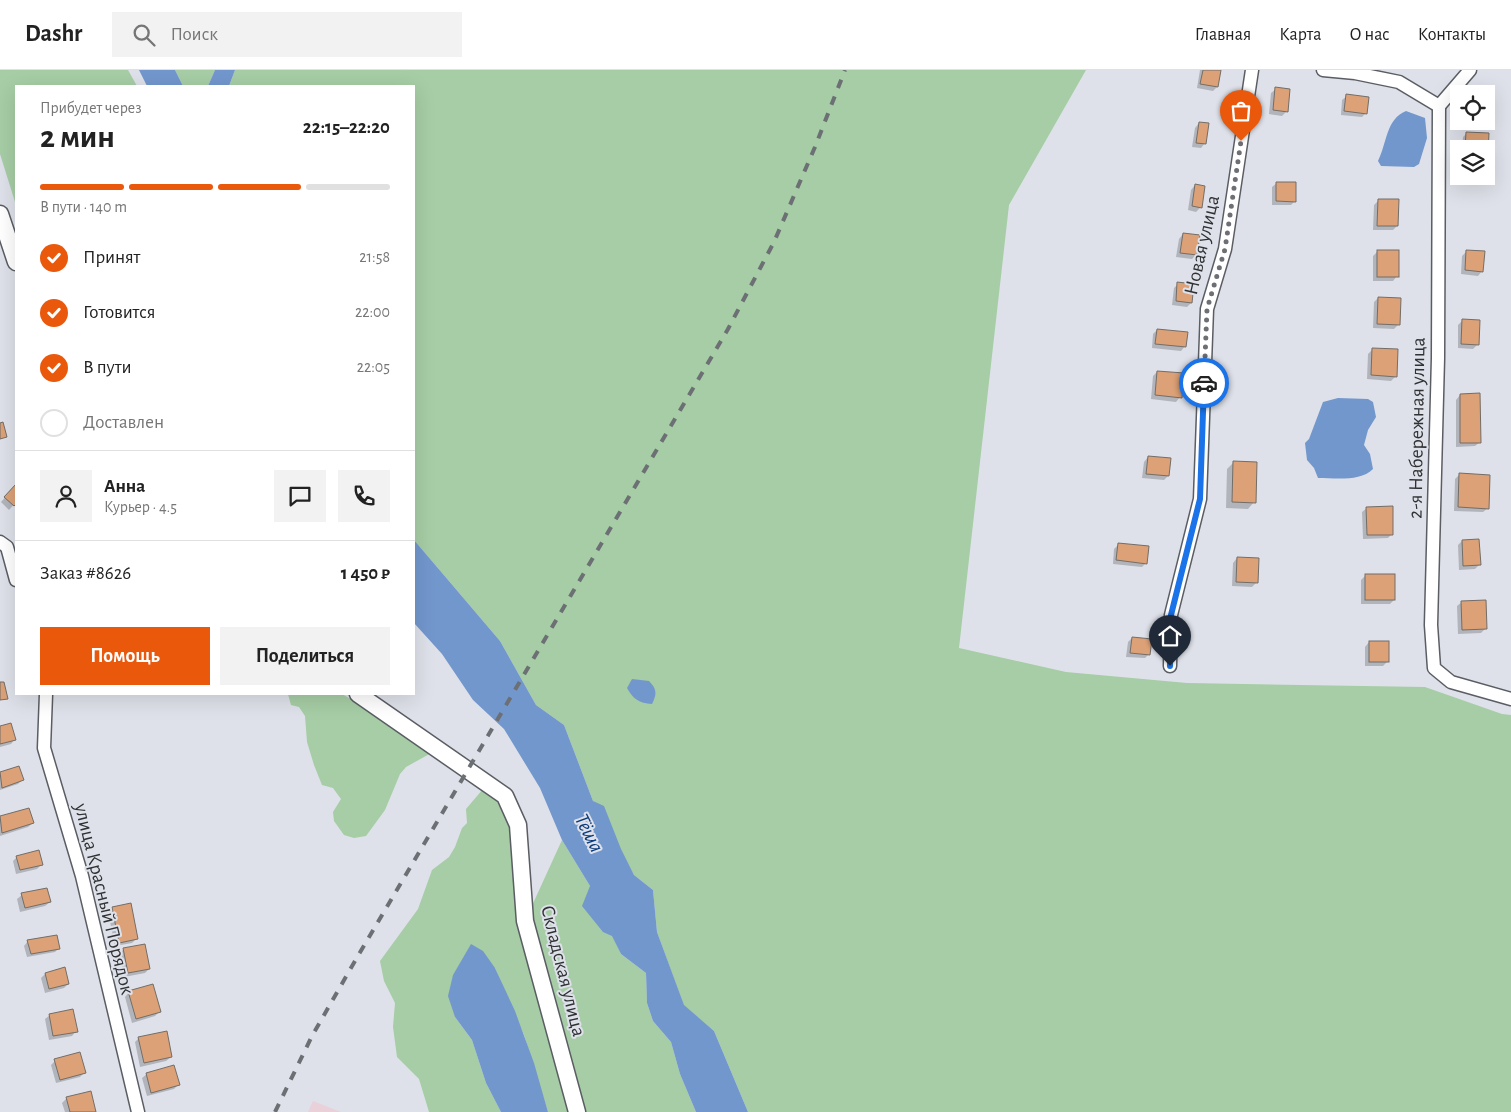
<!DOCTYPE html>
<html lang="ru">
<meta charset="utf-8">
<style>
:root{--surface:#fff;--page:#f2f2f2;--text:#222;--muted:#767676;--line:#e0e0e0;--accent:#ea580c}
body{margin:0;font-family:"Alegreya Sans",sans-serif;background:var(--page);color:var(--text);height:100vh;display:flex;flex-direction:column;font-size:19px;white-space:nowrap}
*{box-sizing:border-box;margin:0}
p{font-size:16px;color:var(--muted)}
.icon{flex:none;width:28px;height:28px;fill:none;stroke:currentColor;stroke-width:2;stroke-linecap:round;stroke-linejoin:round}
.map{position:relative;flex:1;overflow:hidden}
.sheet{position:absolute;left:15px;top:15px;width:400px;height:610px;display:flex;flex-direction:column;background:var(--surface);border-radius:0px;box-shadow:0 5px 20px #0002}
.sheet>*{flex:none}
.controls{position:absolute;left:1450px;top:15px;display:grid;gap:10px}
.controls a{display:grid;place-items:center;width:45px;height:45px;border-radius:0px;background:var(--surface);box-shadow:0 5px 20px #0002;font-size:25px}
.pin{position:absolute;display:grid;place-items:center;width:42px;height:42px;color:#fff;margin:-51px -21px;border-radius:50% 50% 50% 0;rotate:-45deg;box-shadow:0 0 5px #0007}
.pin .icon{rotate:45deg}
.courier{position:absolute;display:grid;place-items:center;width:50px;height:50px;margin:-25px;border:4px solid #1a73e8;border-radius:50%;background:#fff;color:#222;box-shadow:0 1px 6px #0007}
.head em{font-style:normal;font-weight:700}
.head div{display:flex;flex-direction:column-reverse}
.head{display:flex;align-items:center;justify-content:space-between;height:85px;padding:0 25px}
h1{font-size:32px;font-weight:700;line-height:38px}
.bar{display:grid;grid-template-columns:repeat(4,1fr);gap:8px 5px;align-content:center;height:60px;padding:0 25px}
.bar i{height:6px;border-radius:4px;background:var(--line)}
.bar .current{background:var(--accent)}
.bar p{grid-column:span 4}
.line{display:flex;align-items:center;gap:12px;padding:0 25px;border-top:1px solid var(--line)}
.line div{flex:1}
.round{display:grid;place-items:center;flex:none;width:52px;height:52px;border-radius:0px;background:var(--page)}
ol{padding:0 25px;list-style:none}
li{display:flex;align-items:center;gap:15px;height:55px}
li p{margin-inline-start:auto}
li .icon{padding:5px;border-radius:50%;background:var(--accent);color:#fff;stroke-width:4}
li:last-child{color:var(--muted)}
li i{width:28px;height:28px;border:2px solid var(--line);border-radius:50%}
.action{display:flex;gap:10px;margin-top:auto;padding:10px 25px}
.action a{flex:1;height:58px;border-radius:0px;background:var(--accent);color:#fff;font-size:20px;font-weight:700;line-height:58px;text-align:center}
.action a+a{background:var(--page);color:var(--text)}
header{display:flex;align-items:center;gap:30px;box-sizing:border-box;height:70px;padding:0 25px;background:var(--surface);border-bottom:1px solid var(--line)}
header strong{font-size:24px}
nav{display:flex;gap:28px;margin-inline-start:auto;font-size:18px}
.search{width:350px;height:45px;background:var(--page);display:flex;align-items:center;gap:12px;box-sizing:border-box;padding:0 18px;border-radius:0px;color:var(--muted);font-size:19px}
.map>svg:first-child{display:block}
.industrial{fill:#e9d0d9}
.green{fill:#a6cda5}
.water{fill:#7297cd}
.shadow{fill:#0003}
.building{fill:#dca176;stroke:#736d68}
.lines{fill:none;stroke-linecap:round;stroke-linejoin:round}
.minor-casing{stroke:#5a5d63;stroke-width:15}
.tertiary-casing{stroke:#5a5d63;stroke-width:19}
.minor{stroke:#fff;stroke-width:12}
.tertiary{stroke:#fff;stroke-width:16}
.rail{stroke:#6c6f73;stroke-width:4;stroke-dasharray:9 9;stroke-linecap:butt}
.done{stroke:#6c6f73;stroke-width:5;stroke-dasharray:0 9}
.route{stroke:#1a73e8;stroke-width:6}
.labels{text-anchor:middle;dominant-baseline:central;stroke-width:4;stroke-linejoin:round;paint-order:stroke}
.street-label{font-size:20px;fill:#2f3133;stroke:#dee1e9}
.water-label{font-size:21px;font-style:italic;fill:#093b7c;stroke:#dee1e9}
</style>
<header>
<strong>Dashr</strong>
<div class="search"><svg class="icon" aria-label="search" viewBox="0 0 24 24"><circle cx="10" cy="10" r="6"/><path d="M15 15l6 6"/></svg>Поиск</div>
<nav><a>Главная</a><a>Карта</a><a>О нас</a><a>Контакты</a></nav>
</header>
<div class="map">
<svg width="1511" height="1042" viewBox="0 0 1511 1042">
<rect width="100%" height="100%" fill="#dee1e9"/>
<!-- industrial -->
<polygon class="industrial" points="313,1031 341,1042 308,1042"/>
<!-- green -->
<g class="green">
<polygon points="0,0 128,0 137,16 16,16 16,135 0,84"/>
<polygon points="175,0 215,0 208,16 183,16"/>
<polygon points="235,0 1086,0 1009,135 959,578 1066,602 1187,613 1425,617 1502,644 1511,645 1511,1042 748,1042 714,961 684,936 657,862 653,820 634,805 593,731 564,655 536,635 500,571 414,470 414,16 229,16"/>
<polygon points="288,624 342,624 382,647 433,682 406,697 400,704 385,740 366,766 354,768 344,765 334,751 333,742 341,729 333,718 322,715 314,695 307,672 305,646 299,637 291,635"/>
<polygon points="483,719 491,721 508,751 572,1042 548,1042 524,965 495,898 455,947 472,970 486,1013 501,1042 429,1042 419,1009 397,987 393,957 395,933 384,911 380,891 418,839 432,800 449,787 455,777 462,758 467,753 466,739"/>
<polygon points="562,770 590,816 621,884 646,903 647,933 653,951 671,972 680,1004 696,1042 577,1042 525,851"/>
</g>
<!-- water -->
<g class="water">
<polygon points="139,0 175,0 183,16 147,16"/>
<polygon points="215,0 235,0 229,16 208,16"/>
<path d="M1406 41 1425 48 1427 68 1419 94 1414 97 1381 96 1378 91C1387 73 1386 49 1406 41Z"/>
<path d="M1338 328 1368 329 1373 332 1376 347 1368 360 1364 375 1370 384 1373 399C1360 412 1335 408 1318 408L1314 398 1307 390 1305 373 1309 369 1323 332Z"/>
<polygon points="414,470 500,571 536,635 564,655 593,731 604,736 621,779 634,805 653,820 657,862 684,935 714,961 748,1042 696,1042 680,1004 671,972 653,951 647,933 646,903 621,884 612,866 603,862 582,836 590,816 562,770 540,718 504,659 473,630 442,584 414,553"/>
<path d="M632 609 649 611C657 619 657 624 652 634 639 633 633 629 627 618Z"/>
<polygon points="471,874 483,881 495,898 515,941 534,993 548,1042 501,1042 486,1013 472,970 455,947 448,926 453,905"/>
</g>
<!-- shadow -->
<g class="shadow">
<polygon points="1200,0 1220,0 1217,17 1213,21 1197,18"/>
<polygon points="1276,19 1287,41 1282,46 1269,44 1271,23"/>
<polygon points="1347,26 1366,43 1362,47 1341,45 1342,30"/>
<polygon points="1199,53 1205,73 1201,78 1192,77 1195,58"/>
<polygon points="1467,63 1488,64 1486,85 1486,79 1462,79 1463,67"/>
<polygon points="1277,113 1295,131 1291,135 1272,135 1272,117"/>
<polygon points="1195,115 1201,137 1196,142 1188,140 1191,120"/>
<polygon points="1379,130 1397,156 1393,160 1373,160 1374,135"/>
<polygon points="1183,164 1196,185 1192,189 1176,187 1179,169"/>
<polygon points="1378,181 1397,206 1393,211 1373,211 1373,186"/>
<polygon points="1467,181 1482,201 1478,206 1461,204 1462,186"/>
<polygon points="1178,214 1191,233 1187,237 1172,235 1174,218"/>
<polygon points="1378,228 1398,255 1394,259 1373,258 1374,232"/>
<polygon points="1463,250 1478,274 1473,279 1458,278 1458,255"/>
<polygon points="1157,260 1185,276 1181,281 1152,278 1153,264"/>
<polygon points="1373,279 1396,306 1391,311 1367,309 1368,284"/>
<polygon points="1157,302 1180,327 1176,332 1151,329 1153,306"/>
<polygon points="1460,325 1480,372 1475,376 1456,377 1456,330"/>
<polygon points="1148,387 1169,389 1168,406 1164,410 1142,408 1144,392"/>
<polygon points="1233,393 1254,432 1248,439 1226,438 1227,399"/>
<polygon points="1459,405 1488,438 1483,442 1454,441 1455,409"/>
<polygon points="16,415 16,432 9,440 1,432"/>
<polygon points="1367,438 1392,464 1388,468 1363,469 1362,442"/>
<polygon points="1462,471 1479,495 1475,499 1459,500 1458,475"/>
<polygon points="1119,474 1146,493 1142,497 1113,494 1114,479"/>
<polygon points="1237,488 1257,512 1252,517 1232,516 1233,493"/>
<polygon points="1366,505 1394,530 1390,534 1361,534 1361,510"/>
<polygon points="1462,532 1485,559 1481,563 1458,564 1457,536"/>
<polygon points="1132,568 1149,584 1145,588 1126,587 1128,572"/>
<polygon points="1369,572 1387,592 1383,596 1365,596 1365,577"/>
<polygon points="0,657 15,669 11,674 0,677"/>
<polygon points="18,698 22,710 18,714 0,720 0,703"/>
<polygon points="28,739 33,753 28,757 0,766 0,747"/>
<polygon points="17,787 41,795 37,799 16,804 13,791"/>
<polygon points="22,825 50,832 45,836 20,842 17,829"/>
<polygon points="112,838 137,868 132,873 115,876 108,842"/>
<polygon points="28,871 59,878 55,882 27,887 24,876"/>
<polygon points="124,879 149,899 145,903 124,907 120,883"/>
<polygon points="45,904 68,914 64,918 45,923 41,908"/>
<polygon points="129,922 159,942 155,946 132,953 125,927"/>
<polygon points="50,945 76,961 72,966 49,970 45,949"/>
<polygon points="139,968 171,987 166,991 140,997 135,972"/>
<polygon points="55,991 85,1002 80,1007 56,1013 51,995"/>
<polygon points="147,1004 178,1015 174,1019 147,1026 142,1008"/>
<polygon points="67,1028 94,1042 65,1042 62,1033"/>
</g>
<!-- building -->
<g class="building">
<polygon points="1203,0 1221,0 1218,17 1200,14"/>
<polygon points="1275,17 1290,19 1288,42 1273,40"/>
<polygon points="1346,24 1369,27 1367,44 1344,41"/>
<polygon points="1199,52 1209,53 1206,74 1196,73"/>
<polygon points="1466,62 1489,63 1488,85 1486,79 1465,79"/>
<polygon points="1276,112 1296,112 1296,132 1276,131"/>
<polygon points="1195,114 1205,116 1202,138 1192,136"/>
<polygon points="1378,129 1399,129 1398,156 1377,156"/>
<polygon points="1183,163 1200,165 1197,185 1180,183"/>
<rect x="1377" y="180" width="22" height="27"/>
<polygon points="1466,180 1485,181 1483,202 1465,200"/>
<polygon points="1177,212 1194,214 1192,233 1176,231"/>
<polygon points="1378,227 1401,228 1400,255 1377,254"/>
<polygon points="1462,249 1480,250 1479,275 1461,274"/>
<polygon points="1157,259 1188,262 1186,277 1155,274"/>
<polygon points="1372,278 1398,279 1397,307 1371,305"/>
<polygon points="1157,301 1184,303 1182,328 1155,325"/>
<polygon points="1480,323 1481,373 1460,373 1460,324"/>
<polygon points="3,352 7,367 0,369 0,353"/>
<polygon points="1148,386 1171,388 1169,406 1146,404"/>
<polygon points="1233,391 1257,392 1256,433 1232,432"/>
<polygon points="1459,403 1490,405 1489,439 1458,437"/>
<polygon points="16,414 16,434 14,436 4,427"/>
<polygon points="1393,436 1393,465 1367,465 1366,437"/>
<polygon points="1479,469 1481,495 1463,496 1462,470"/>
<polygon points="1118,473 1149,476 1147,494 1116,490"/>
<polygon points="1237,487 1259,488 1258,513 1236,512"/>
<rect x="1365" y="504" width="30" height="26"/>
<polygon points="1486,530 1487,559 1462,560 1461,531"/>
<polygon points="1132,567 1152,569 1150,585 1130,583"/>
<rect x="1369" y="571" width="20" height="21"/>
<polygon points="0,612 4,612 8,629 0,630"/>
<polygon points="11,653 16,670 0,674 0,656"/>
<polygon points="19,696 24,710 2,718 0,702"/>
<polygon points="29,738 34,753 2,763 0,746"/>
<polygon points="39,780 43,795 20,800 16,786"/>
<polygon points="47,818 51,832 25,838 21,823"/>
<polygon points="131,833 138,869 119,873 112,837"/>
<polygon points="57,865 60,879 31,884 27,870"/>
<polygon points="145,874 150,899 128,903 123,878"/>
<polygon points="65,897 69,914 49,919 45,903"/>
<polygon points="153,914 161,942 136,949 128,921"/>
<polygon points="73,939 78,962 53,966 49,944"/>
<polygon points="167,961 172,987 144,993 138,967"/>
<polygon points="80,982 86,1003 60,1010 54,989"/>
<polygon points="174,995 180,1015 151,1023 146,1003"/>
<polygon points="91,1021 96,1042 70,1042 66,1027"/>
</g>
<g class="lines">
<!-- minor casing -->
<g class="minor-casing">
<g id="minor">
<polyline points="1323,0 1355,3 1399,12 1439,36"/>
<polyline points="1439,36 1438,288 1431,555 1434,598 1451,612 1511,629"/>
<polyline points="1439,36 1470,0"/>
<polyline points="0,472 7,477 16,510"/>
<polyline points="1170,596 1171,545 1200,429 1207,239 1225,179 1252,0"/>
<polyline points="46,624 44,678 82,806 138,1042"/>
</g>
</g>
<!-- tertiary casing -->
<g class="tertiary-casing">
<g id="tertiary">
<polyline points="0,144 16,192"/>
<polyline points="358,624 505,726 518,755 525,851 577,1042"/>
</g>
</g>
<!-- minor -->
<use href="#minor" class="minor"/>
<!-- tertiary -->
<use href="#tertiary" class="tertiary"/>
<!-- rail -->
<polyline class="rail" points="275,1042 312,966 359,884 728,259 774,172 815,77 845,0"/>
</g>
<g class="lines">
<!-- done -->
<polyline class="done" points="1204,313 1207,239 1225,179 1241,71"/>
<!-- route -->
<polyline class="route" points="1170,596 1171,545 1200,429 1204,313"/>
</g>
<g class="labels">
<!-- street labels -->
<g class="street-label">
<text transform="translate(1202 175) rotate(-77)">Новая улица</text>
<text transform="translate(1417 358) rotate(-89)">2-я Набережная улица</text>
<text transform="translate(104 829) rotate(76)">улица Красный Порядок</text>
<text transform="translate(563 901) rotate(76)">Складская улица</text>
</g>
<!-- water labels -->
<g class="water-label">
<text transform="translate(589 763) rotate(63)">Тёша</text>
</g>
</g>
</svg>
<div class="controls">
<a><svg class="icon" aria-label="locate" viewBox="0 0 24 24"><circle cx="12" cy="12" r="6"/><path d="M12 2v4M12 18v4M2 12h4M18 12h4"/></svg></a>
<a><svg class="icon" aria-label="layers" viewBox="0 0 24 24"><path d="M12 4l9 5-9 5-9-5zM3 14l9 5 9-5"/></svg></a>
</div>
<div class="pin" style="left:1241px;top:71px;background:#ea580c"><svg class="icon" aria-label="bag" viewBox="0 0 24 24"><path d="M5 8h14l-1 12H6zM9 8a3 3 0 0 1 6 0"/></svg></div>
<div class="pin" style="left:1170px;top:596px;background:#1f2937"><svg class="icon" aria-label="home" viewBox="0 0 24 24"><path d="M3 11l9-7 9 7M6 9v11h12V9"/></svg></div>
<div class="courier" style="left:1204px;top:313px"><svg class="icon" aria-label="car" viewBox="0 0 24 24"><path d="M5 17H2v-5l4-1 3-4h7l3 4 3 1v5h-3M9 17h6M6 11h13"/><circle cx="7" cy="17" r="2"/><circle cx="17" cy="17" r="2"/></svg></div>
<section class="sheet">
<div class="head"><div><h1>2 мин</h1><p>Прибудет через</p></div><em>22:15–22:20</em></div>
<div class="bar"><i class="current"></i><i class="current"></i><i class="current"></i><i></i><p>В пути · 140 m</p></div>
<ol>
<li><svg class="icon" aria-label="check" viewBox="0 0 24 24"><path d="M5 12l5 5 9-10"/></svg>Принят<p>21:58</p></li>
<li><svg class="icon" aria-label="check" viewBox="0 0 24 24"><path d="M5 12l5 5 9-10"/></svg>Готовится<p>22:00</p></li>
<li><svg class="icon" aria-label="check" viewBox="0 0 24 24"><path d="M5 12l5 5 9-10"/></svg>В пути<p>22:05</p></li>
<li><i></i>Доставлен</li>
</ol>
<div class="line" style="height:90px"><a class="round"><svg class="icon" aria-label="person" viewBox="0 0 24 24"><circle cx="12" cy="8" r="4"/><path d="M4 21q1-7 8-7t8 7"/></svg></a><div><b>Анна</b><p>Курьер · 4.5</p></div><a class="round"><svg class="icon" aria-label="chat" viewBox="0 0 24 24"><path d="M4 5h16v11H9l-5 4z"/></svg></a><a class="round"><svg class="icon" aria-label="phone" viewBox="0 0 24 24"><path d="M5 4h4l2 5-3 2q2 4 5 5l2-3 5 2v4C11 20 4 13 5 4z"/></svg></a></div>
<div class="line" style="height:65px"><div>Заказ #8626</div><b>1 450 ₽</b></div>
<div class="action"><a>Помощь</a><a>Поделиться</a></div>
</section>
</div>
